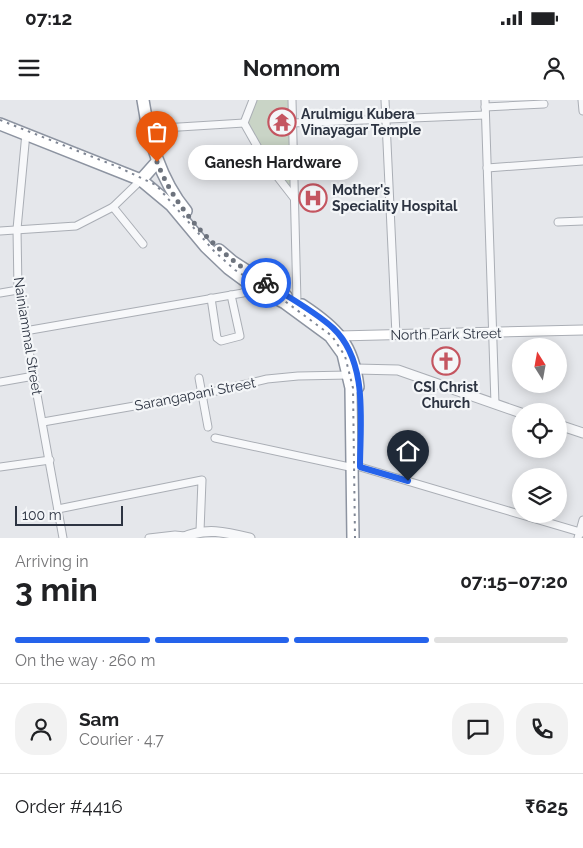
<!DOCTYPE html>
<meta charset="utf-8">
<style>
:root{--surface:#fff;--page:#f2f2f2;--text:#202124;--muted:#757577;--line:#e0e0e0;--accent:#2563eb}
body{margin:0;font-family:Raleway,sans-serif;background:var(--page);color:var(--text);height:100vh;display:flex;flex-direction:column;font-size:19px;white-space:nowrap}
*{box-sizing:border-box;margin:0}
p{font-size:16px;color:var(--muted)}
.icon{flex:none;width:28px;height:28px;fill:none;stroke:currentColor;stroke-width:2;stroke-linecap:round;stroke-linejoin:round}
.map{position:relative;height:438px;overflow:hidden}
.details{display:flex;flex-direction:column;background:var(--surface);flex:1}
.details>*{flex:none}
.needle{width:32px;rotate:349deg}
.tools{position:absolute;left:512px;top:238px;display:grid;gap:10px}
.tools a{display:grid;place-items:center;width:55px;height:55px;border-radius:50%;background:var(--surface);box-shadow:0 2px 12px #0003;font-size:25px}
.scale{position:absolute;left:15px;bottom:12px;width:108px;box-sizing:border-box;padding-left:5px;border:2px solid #2d3442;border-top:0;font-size:14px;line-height:18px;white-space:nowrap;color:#2d3442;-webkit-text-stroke:4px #f4f6f8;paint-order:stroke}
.pin{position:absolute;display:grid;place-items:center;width:42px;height:42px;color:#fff;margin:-51px -21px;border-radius:50% 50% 50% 0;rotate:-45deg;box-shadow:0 0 5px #0007}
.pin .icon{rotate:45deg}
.courier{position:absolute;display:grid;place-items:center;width:50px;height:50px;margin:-25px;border:4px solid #2563eb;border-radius:50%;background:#fff;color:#222;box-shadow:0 1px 6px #0007}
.bubble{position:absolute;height:35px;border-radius:18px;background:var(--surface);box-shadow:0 2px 12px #0003;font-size:16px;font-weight:700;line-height:35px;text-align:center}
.overview em{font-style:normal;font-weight:700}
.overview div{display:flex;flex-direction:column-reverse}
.overview{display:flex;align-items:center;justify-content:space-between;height:85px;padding:0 15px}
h1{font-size:32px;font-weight:700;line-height:38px}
.bar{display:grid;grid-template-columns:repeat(4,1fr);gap:8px 5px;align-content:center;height:60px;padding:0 15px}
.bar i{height:6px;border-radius:4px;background:var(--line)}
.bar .current{background:var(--accent)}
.bar p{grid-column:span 4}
.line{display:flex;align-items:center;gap:12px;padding:0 15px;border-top:1px solid var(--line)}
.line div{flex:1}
.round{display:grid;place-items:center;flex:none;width:52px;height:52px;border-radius:20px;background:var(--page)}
.status{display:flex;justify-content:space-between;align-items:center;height:35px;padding:0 25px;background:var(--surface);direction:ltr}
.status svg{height:14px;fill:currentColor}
header{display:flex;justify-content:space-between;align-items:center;height:65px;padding:0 15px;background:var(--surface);font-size:22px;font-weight:700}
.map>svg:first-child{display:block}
.green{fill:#c9d4c6}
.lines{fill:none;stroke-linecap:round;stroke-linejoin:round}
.minor-casing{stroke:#aaaeb5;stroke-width:9}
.tertiary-casing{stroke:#aaaeb5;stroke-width:11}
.secondary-casing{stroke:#aaaeb5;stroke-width:11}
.trunk-casing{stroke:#8d94a1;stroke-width:14}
.minor{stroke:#f7f8fa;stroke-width:7}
.tertiary{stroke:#f7f8fa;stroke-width:9}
.secondary{stroke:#fff;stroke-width:9}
.trunk{stroke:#fff;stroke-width:11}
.rail{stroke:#7f8694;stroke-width:2;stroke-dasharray:2.5 5;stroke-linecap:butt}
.done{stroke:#6d737d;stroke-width:5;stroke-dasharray:0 9}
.route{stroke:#2563eb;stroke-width:6}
.labels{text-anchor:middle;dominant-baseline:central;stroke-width:4.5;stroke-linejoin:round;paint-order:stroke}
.poi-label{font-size:14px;font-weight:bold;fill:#2d3442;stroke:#f4f6f8;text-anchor:start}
.street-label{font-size:14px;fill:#2d3442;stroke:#f4f6f8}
</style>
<div class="status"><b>07:12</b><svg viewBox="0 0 49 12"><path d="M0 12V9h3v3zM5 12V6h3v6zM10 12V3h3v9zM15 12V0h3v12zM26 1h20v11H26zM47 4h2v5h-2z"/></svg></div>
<header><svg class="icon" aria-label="menu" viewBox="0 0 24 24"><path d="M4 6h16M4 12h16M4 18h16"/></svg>Nomnom<svg class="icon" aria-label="person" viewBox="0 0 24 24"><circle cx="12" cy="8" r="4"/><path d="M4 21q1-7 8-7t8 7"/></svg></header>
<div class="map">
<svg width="583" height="438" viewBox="0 0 583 438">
<rect width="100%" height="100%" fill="#e5e7eb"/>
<!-- green -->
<polygon class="green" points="255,0 289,0 290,16 273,16 274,28 290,28 291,92 267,61 247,22"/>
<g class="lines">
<!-- minor casing -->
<g class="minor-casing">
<g id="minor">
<polyline points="253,0 244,23 266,62 294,98"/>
<polyline points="292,0 297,202"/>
<polyline points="385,0 396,235"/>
<polyline points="485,0 495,304"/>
<polyline points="582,0 583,11"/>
<polyline points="485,7 544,4"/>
<polyline points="292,23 485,15"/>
<polyline points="147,29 244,23"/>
<polyline points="26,33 17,129 18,190 63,438"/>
<polyline points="487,68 583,61"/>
<polyline points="113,107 143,144"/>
<polyline points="558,122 583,121"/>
<polyline points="0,131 76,126 113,107 141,80"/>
<polyline points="0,193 18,190"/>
<polyline points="211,198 217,238 221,241 240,236 231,195"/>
<polyline points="25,231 243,193 251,185"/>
<polyline points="199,278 208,327"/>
<polyline points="0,282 34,276"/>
<polyline points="43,322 203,294 267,279 298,276 349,275"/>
<polyline points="215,338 354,368"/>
<polyline points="0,367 50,360"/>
<polyline points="360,367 583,433"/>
<polyline points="58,409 202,380 200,431"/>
<polyline points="149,438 175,435 185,436"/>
<polyline points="578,438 583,420"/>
</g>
</g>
<!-- tertiary casing -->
<g class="tertiary-casing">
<g id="tertiary">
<polyline points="356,269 398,270 521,313"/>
<polyline points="559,325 583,333"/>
<path d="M182 438C205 427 226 432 250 438"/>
</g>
</g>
<!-- secondary casing -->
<g class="secondary-casing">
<polyline id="secondary" points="339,236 583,230"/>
</g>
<!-- trunk casing -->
<g class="trunk-casing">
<g id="trunk">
<path d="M143 0C149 40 160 79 186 111"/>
<polyline points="0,24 141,80 171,105 206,147 228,168 251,185 285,203 330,236 343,254 351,288 353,438"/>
<polyline points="141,80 157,62"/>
<polyline points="219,150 233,162 286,196"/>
<path d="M302 205C337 228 353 244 358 287"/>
</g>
</g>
<!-- minor -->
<use href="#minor" class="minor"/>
<!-- tertiary -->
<use href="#tertiary" class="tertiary"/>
<!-- secondary -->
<use href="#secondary" class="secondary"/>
<!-- trunk -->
<use href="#trunk" class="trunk"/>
<!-- rail -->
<polyline class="rail" points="0,20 118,67 156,85 214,151 235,170 282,199 332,236 345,256 353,288 355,438"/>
</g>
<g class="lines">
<!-- done -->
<path class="done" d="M157 62C177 113 219 155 266 183"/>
<!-- route -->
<path class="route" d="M266 183C288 197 313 210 333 228 369 262 360 323 360 367L408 381"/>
</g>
<!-- icons -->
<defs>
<g id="temple-ring" transform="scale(1.4375)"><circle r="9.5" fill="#f4f6f8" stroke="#c45560" stroke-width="1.5"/><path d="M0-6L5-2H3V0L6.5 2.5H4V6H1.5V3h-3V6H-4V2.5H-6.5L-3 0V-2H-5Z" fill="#c45560"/></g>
<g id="hospital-ring" transform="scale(1.4375)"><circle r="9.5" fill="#f4f6f8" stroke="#c45560" stroke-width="1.5"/><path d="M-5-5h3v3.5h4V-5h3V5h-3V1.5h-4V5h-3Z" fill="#c45560"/></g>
<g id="church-ring" transform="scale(1.4375)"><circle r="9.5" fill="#f4f6f8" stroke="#c45560" stroke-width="1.5"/><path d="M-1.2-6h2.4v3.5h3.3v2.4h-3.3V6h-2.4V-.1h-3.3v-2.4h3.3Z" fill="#c45560"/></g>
</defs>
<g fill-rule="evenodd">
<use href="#temple-ring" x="282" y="22"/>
<use href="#hospital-ring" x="313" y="98"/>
<use href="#church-ring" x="446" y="261"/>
</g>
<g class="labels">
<!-- poi labels -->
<g class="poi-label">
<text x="301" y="14">Arulmigu Kubera<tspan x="301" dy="16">Vinayagar Temple</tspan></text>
<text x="332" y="90">Mother's<tspan x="332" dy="16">Speciality Hospital</tspan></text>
<text x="446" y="287" text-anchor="middle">CSI Christ<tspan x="446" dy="16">Church</tspan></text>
</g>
<!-- street labels -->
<g class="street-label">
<text transform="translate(446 234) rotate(-1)">North Park Street</text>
<text transform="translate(28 236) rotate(81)">Nainiammal Street</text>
<text transform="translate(195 294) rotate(-11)">Sarangapani Street</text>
</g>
</g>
</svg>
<div class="tools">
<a><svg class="needle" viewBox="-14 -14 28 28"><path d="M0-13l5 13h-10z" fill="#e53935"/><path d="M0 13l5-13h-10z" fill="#757577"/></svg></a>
<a><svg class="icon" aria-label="locate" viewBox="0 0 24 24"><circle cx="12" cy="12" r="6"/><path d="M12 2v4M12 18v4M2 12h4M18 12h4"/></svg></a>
<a><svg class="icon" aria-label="layers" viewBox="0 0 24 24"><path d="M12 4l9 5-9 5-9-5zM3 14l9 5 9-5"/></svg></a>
</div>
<div class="scale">100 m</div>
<div class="pin" style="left:157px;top:62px;background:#ea580c"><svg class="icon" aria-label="bag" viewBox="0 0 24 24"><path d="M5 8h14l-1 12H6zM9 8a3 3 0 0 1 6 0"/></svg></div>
<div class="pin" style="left:408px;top:381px;background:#1f2937"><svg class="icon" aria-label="home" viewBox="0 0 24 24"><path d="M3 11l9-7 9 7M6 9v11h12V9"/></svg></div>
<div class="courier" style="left:266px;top:183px"><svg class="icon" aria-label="bike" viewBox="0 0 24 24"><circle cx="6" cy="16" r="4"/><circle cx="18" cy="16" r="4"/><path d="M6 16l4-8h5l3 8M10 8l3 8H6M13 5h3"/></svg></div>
<div class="bubble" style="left:188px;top:45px;width:170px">Ganesh Hardware</div>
</div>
<section class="details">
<div class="overview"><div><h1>3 min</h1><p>Arriving in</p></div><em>07:15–07:20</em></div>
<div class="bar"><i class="current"></i><i class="current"></i><i class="current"></i><i></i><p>On the way · 260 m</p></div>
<div class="line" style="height:90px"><a class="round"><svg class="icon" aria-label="person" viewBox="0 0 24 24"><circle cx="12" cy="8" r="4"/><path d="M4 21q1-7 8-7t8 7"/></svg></a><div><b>Sam</b><p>Courier · 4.7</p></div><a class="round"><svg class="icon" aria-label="chat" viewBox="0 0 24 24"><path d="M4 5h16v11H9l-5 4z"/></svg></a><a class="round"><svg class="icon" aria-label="phone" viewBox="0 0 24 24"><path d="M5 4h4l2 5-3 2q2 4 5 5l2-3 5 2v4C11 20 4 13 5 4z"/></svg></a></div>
<div class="line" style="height:65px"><div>Order #4416</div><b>₹625</b></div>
</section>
